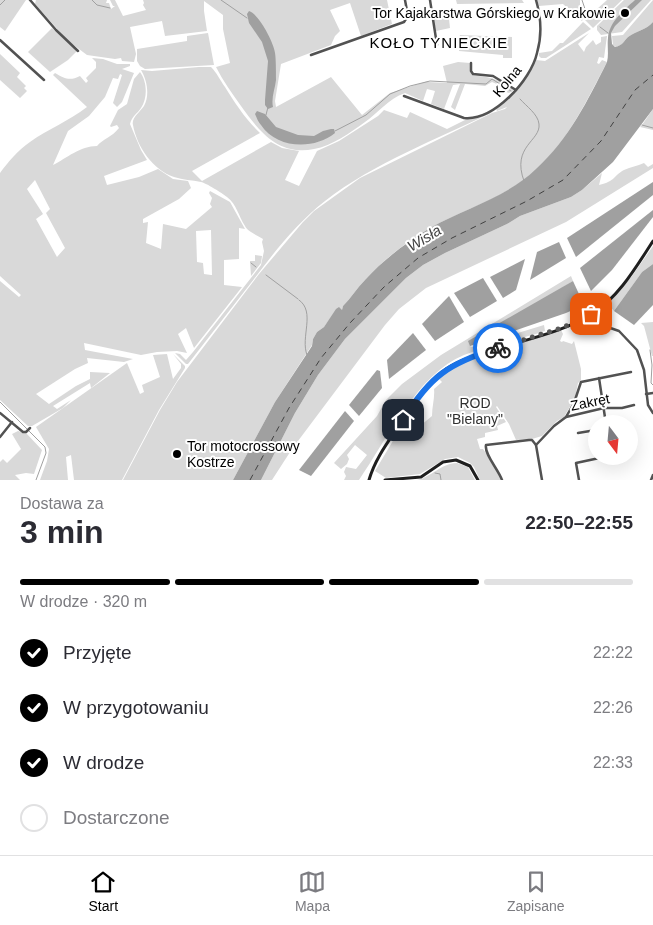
<!DOCTYPE html>
<html lang="pl">
<meta charset="utf-8">
<style>
:root{--surface:#fff;--page:#f7f7f7;--text:#2b2b33;--muted:#7c7c81;--line:#e1e1e2;--accent:#000}
body{margin:0;font-family:Helvetica,sans-serif;background:var(--page);color:var(--text);height:100vh;display:flex;flex-direction:column;font-size:19px;white-space:nowrap}
*{box-sizing:border-box;margin:0}
p{font-size:16px;color:var(--muted)}
.icon{flex:none;width:28px;height:28px;fill:none;stroke:currentColor;stroke-width:2;stroke-linecap:round;stroke-linejoin:round}
.map{position:relative;height:480px;overflow:hidden}
.side{display:flex;flex-direction:column;background:var(--surface);flex:1}
.side>*{flex:none}
.needle{width:32px;rotate:164deg}
.tools{position:absolute;left:588px;top:415px;display:grid;gap:10px}
.tools a{display:grid;place-items:center;width:50px;height:50px;border-radius:50%;background:var(--surface);box-shadow:0 5px 20px #0002;font-size:25px}
.pin{position:absolute;display:grid;place-items:center;width:42px;height:42px;color:#fff;margin:-21px;border-radius:10px;box-shadow:0 2px 8px #0006}
.courier{position:absolute;display:grid;place-items:center;width:50px;height:50px;margin:-25px;border:4px solid #1a73e8;border-radius:50%;background:#fff;color:#222;box-shadow:0 1px 6px #0007}
.overview em{font-style:normal;font-weight:800}
.overview div{display:flex;flex-direction:column-reverse}
.overview{display:flex;align-items:center;justify-content:space-between;height:85px;padding:0 20px}
h1{font-size:32px;font-weight:800;line-height:38px}
.bar{display:grid;grid-template-columns:repeat(4,1fr);gap:8px 5px;align-content:center;height:60px;padding:0 20px}
.bar i{height:6px;border-radius:4px;background:var(--line)}
.bar .current{background:var(--accent)}
.bar p{grid-column:span 4}
ol{padding:0 20px;list-style:none}
li{display:flex;align-items:center;gap:15px;height:55px}
li p{margin-inline-start:auto}
li .icon{padding:5px;border-radius:50%;background:var(--accent);color:#fff;stroke-width:4}
li:last-child{color:var(--muted)}
li i{width:28px;height:28px;border:2px solid var(--line);border-radius:50%}
.tabs{display:flex;justify-content:space-around;align-items:center;height:70px;border-top:1px solid var(--line);background:var(--surface);font-size:14px;color:var(--muted)}
.tabs a{display:grid;justify-items:center;gap:2px}
.tabs .current{color:var(--accent)}
.map>svg:first-child{display:block}
.green{fill:#d9d9d9;fill-rule:evenodd}
.water{fill:#a0a0a0}
.lines{fill:none;stroke-linecap:round;stroke-linejoin:round}
.stream{stroke:#a0a0a0;stroke-width:1}
.ferry{stroke:#414141;stroke-width:1;stroke-dasharray:6 5;stroke-linecap:butt}
.street{stroke:#525252;stroke-width:2.5}
.secondary{stroke:#1f1f1f;stroke-width:3}
.done{stroke:#595959;stroke-width:5;stroke-dasharray:0 9}
.route{stroke:#1a73e8;stroke-width:6}
.poi-dot{fill:#000;stroke:#fff;stroke-width:2}
.labels{text-anchor:middle;dominant-baseline:central;stroke-width:4;stroke-linejoin:round;paint-order:stroke}
.poi-label{font-size:14px;fill:#000;stroke:#fff;text-anchor:end}
.street-label{font-size:14px;fill:#000;stroke:#fff}
.park-label{font-size:14px;fill:#303030;stroke:#fff}
.neighbourhood-label{font-size:15px;letter-spacing:1px;fill:#000;stroke:#fff}
.water-label{font-size:15px;font-style:italic;fill:#414141;stroke:#fff}
</style>
<div class="map">
<svg width="653" height="480" viewBox="0 0 653 480">
<rect width="100%" height="100%" fill="#fff"/>
<!-- green -->
<g class="green">
<polygon points="0,0 26,0 5,31 0,27"/>
<path d="M36 0H107L106 3H109L111 9 115 6H113L110 0H115L123 16 146 10 143 5 144 3 143 0H387L392 24 361 36 350 3 330 10 340 31 335 36 331 45 281 64 275 101 276 107 331 77 362 115 390 93 428 81V82L447 83 443 66 458 62 470 63 472 75C488 77 502 79 514 90L509 93 503 91V89L499 85 492 82 485 86 465 84 455 110 451 107 460 84 453 85 444 109 431 104 435 91 427 89 423 101 405 93C388 99 378 113 365 122 351 132 332 146 314 149 278 156 259 131 241 106 232 93 223 81 216 67L230 63 223 29V15L204 1V11L207 31 165 36 162 21 130 27 136 54 134 62 122 61 121 58 115 59 87 55 67 40 35 4Z"/>
<polygon points="456,0 522,0 524,3 457,4"/>
<polygon points="537,0 580,0 580,16 583,19 582,21 563,4 539,6"/>
<polygon points="607,0 622,0 593,28 585,20"/>
<polygon points="624,0 651,0 622,32 601,35 597,30 597,26"/>
<path d="M653 0V22C646 30 636 31 628 37 624 41 622 46 616 47L613 45 612 36 623 35Z"/>
<polygon points="448,10 450,28 436,31 433,14"/>
<polygon points="583,22 591,29 546,58 541,58 539,56 539,53 552,51 560,43 563,43"/>
<polygon points="52,28 77,51 68,60 50,72 28,52"/>
<polygon points="208,33 214,65 145,69 140,66 137,61 137,49 187,41 187,36"/>
<path d="M589 33 578 44 584 52 586 47 593 40 596 45 601 42V37L607 36 604 58 599 57 597 63 599 64 602 60 607 62C587 100 569 139 537 169 506 198 466 208 430 228 407 241 383 260 365 280 357 288 351 298 343 306L342 310 334 313 324 327 317 332 313 339 312 345 275 402 233 480H123L160 410 177 382 259 274 303 222 314 211 360 178 492 113 505 109 507 107 497 111 496 109C514 93 525 81 536 60L545 61Z"/>
<polygon points="460,35 512,37 512,58 503,58 503,55 459,51 459,39"/>
<polygon points="0,54 20,73 17,77 26,86 24,88 27,91 20,98 0,80"/>
<path d="M92 58 103 59 117 64H130V66L122 69 134 73 122 102 117 107 113 103 122 75 120 74 118 79 113 78 105 97 89 116 68 131 53 165C67 158 80 146 97 146 103 139 112 137 119 128L117 125 111 127 110 126 118 110 127 104 134 79 140 72C147 81 148 98 141 108 137 114 132 116 130 124L141 150 147 160 104 176 107 185 139 177 158 169 173 179 188 181 191 188 179 199 143 219V223L148 222 146 243 161 249 163 224 186 229 212 207 210 204 212 198 209 193 210 191 230 202 245 229 239 228V259L224 260V285L242 287 194 348 186 328 178 334 187 353 177 351 157 352 141 355 84 343 85 350 133 359 124 362 87 358 88 363 75 369 36 394 49 404 76 386 90 379V372L110 373 91 388 90 383 53 406 57 409 71 400 63 408 32 426H28L0 400V281L19 297 21 295 0 276V173C8 162 18 150 30 142 48 129 69 121 87 107L53 75 55 73C65 79 70 81 80 76L86 83 88 81 86 78 96 68V62ZM35 180 50 209 46 213 65 248 57 257 36 219 43 214 27 189ZM211 230 212 275H211L204 274 203 263 197 262 196 231Z"/>
<path d="M199 67H211C217 73 220 80 225 87 235 103 246 120 260 133L192 171 202 181 271 142 282 148 299 151 285 180 299 186 317 151 339 141 378 116 384 110 407 118 410 112 447 129 467 119 493 112C437 139 374 163 325 201 297 223 275 251 254 279 232 307 210 336 188 364H186L175 353 180 354 186 360 193 352 261 265 264 251 262 242 263 239C257 235 248 232 245 226 238 215 237 205 227 197 222 193 206 183 201 182 192 180 183 180 174 177 153 170 137 147 133 125 131 118 140 112 144 106 150 95 147 80 141 70L152 71Z"/>
<polygon points="653,109 653,130 640,127 642,125"/>
<path d="M644 163 648 167 653 164V168L566 222 426 288 399 309 385 325 292 449 272 480H261L295 413 318 375 345 339 406 278 423 265 445 253 507 224 520 216 571 197 582 190 602 173 599 185C616 181 613 176 624 170 631 167 637 166 644 163Z"/>
<polygon points="653,246 653,264 642,272 614,311 608,304 632,276"/>
<polygon points="255,255 262,256 261,263 251,276 250,261 255,261"/>
<path d="M571 276 573 281 470 346 472 347 544 325 545 331C518 340 490 345 464 355 418 373 386 441 359 480H344L346 476 344 472 346 467 356 469 367 455 355 445 347 455 349 459 347 464 341 469 334 463 377 416 386 400 402 384 441 355Z"/>
<polygon points="653,322 653,356 652,356 644,326 641,323"/>
<path d="M561 330 563 334 560 341 562 342 563 341 572 344 574 341 581 369V380L578 383 575 398 564 417 557 421 542 436 532 439 516 440 509 424 497 406 496 407 506 422 497 426 498 430 485 433V437L477 439 480 449H483L493 463 501 480H480L474 467 470 463 458 457 445 459 420 474 386 478 375 471 406 419 420 426 432 416C432 407 435 397 434 389L442 382 438 378C453 367 468 360 486 354L488 359 494 363 496 360 490 356 488 354Z"/>
<polygon points="167,354 173,379 181,368 181,364 173,354 185,366 185,368 159,410 122,480 74,480 71,455 66,457 68,480 40,480 47,461 49,449 36,427 127,363 140,394 144,392 142,385 160,377 153,355"/>
<polygon points="18,431 26,433 42,450 34,474 26,473 15,475 20,480 0,480 0,462 3,459 7,463 21,449 12,434"/>
<path d="M457 463 468 467 475 480H417C433 476 440 464 457 463Z"/>
</g>
<!-- water -->
<g class="water">
<path d="M635 0H642L615 26 611 33 612 44 615 47C622 46 624 41 628 37 636 31 646 30 653 22V109L613 162 582 190 571 197 520 216 507 224 445 253 423 265 406 278 345 339 318 375 295 413 261 480H233L275 402 312 346 313 339 317 332 324 327 336 309 339 307 342 310 343 306C351 298 357 288 365 280 383 260 407 242 430 228 465 208 506 198 536 169 569 139 588 100 607 62 609 54 607 46 608 38 609 22 624 10 635 0Z"/>
<path d="M249 11C259 14 274 43 275 53 276 58 276 74 276 80 275 89 271 98 273 107L268 109 265 105V100L268 61 262 42 249 23 247 14Z"/>
<path d="M257 111 265 114 276 127 298 135 314 136 323 131 331 129H334L335 133C314 150 277 149 261 125 258 122 257 118 255 114Z"/>
<polygon points="653,182 653,195 576,257 567,238"/>
<polygon points="653,210 653,217 612,270 591,291 580,268"/>
<polygon points="559,242 566,258 530,280 537,252"/>
<polygon points="525,259 516,290 503,298 490,277"/>
<polygon points="653,264 653,305 634,325 614,311 642,272"/>
<polygon points="483,278 497,301 470,317 454,293"/>
<polygon points="573,281 584,305 566,313 470,346 468,341"/>
<polygon points="449,296 464,322 435,341 422,324"/>
<polygon points="413,333 426,350 389,379 387,360"/>
<polygon points="377,370 380,371 382,388 359,416 349,405"/>
<polygon points="345,411 354,421 311,476 299,470"/>
</g>
<g class="lines">
<!-- stream -->
<g class="stream">
<polyline points="92,0 97,5 110,8"/>
<polyline points="221,0 247,18"/>
<polyline points="582,0 586,12"/>
<polyline points="0,5 5,0"/>
<polyline points="600,27 608,33"/>
<path d="M520 99C526 106 538 114 539 124 541 141 511 146 524 181"/>
<polyline points="266,115 268,107"/>
<polyline points="642,125 653,128"/>
<polyline points="335,131 366,115 390,94 410,86 430,81 486,84 492,79 511,91"/>
<polyline points="251,263 256,267"/>
<polyline points="266,275 298,299"/>
<path d="M299 300C316 312 300 337 307 355"/>
<polyline points="650,350 652,365 651,383 653,385"/>
<polyline points="0,402 45,447 46,453 36,480"/>
<polyline points="435,473 440,474 441,480"/>
</g>
<!-- ferry -->
<polyline class="ferry" points="250,480 289,408 321,358 350,323 384,287 418,258 452,238 527,201 563,180 601,141 635,90 653,75"/>
<!-- street -->
<g class="street">
<polyline points="30,0 56,30 78,51"/>
<polyline points="430,0 437,45"/>
<polyline points="0,40 44,80"/>
<polyline points="311,55 404,22 408,16 405,0"/>
<polyline points="471,63 471,71 473,74 493,76 516,90"/>
<path d="M404 96 464 118C494 121 531 80 537 53 542 36 541 17 536 0"/>
<polyline points="591,315 596,323 619,331 637,350 644,370 648,405 653,413"/>
<polyline points="599,378 606,424"/>
<polyline points="646,394 653,393"/>
<polyline points="0,413 23,432 26,432 30,428"/>
<polyline points="566,417 574,403 581,382 631,372"/>
<polyline points="578,433 596,430"/>
<polyline points="0,437 12,422"/>
<path d="M502 480C498 469 484 454 486 445L529 440H532L536 445"/>
<polyline points="542,480 536,445 554,426 566,417 604,408 622,408 634,405"/>
<polyline points="579,480 576,463 604,457"/>
<polyline points="651,480 653,475"/>
</g>
<!-- secondary -->
<g class="secondary">
<path d="M369 480C375 459 388 442 400 424 413 403 426 383 446 369 461 359 479 354 496 349 528 339 563 332 592 314 619 297 636 267 653 241"/>
<polyline points="385,480 421,477 443,462 456,460 470,466 478,480"/>
</g>
</g>
<g class="lines">
<!-- done -->
<polyline class="done" points="498,348 564,327 591,314"/>
<!-- route -->
<path class="route" d="M403 420C430 376 449 363 498 348"/>
</g>
<!-- markers -->
<g class="poi-dot">
<circle cx="625" cy="13" r="5"/>
<circle cx="177" cy="454" r="5"/>
</g>
<g class="labels">
<!-- poi labels -->
<g class="poi-label">
<text x="615" y="13">Tor Kajakarstwa Górskiego w Krakowie</text>
<text x="187" y="446" text-anchor="start">Tor motocrossowy<tspan x="187" dy="16">Kostrze</tspan></text>
</g>
<!-- street labels -->
<g class="street-label">
<text transform="translate(507 81) rotate(-50)">Kolna</text>
<text transform="translate(590 402) rotate(-11)">Zakręt</text>
</g>
<!-- park labels -->
<g class="park-label">
<text x="475" y="403">ROD<tspan x="475" dy="16">"Bielany"</tspan></text>
</g>
<!-- neighbourhood labels -->
<g class="neighbourhood-label">
<text x="439" y="42">KOŁO TYNIECKIE</text>
</g>
<!-- water labels -->
<g class="water-label">
<text transform="translate(424 238) rotate(-31)">Wisła</text>
</g>
</g>
</svg>
<div class="tools">
<a><svg class="needle" viewBox="-14 -14 28 28"><path d="M0-13l5 13h-10z" fill="#e53935"/><path d="M0 13l5-13h-10z" fill="#7c7c81"/></svg></a>
</div>
<div class="pin" style="left:591px;top:314px;background:#ea580c"><svg class="icon" aria-label="bag" viewBox="0 0 24 24"><path d="M5 8h14l-1 12H6zM9 8a3 3 0 0 1 6 0"/></svg></div>
<div class="pin" style="left:403px;top:420px;background:#1f2937"><svg class="icon" aria-label="home" viewBox="0 0 24 24"><path d="M3 11l9-7 9 7M6 9v11h12V9"/></svg></div>
<div class="courier" style="left:498px;top:348px"><svg class="icon" aria-label="bike" viewBox="0 0 24 24"><circle cx="6" cy="16" r="4"/><circle cx="18" cy="16" r="4"/><path d="M6 16l4-8h5l3 8M10 8l3 8H6M13 5h3"/></svg></div>
</div>
<section class="side">
<div class="overview"><div><h1>3 min</h1><p>Dostawa za</p></div><em>22:50–22:55</em></div>
<div class="bar"><i class="current"></i><i class="current"></i><i class="current"></i><i></i><p>W drodze · 320 m</p></div>
<ol>
<li><svg class="icon" aria-label="check" viewBox="0 0 24 24"><path d="M5 12l5 5 9-10"/></svg>Przyjęte<p>22:22</p></li>
<li><svg class="icon" aria-label="check" viewBox="0 0 24 24"><path d="M5 12l5 5 9-10"/></svg>W przygotowaniu<p>22:26</p></li>
<li><svg class="icon" aria-label="check" viewBox="0 0 24 24"><path d="M5 12l5 5 9-10"/></svg>W drodze<p>22:33</p></li>
<li><i></i>Dostarczone</li>
</ol>
</section>
<nav class="tabs">
<a class="current"><svg class="icon" aria-label="home" viewBox="0 0 24 24"><path d="M3 11l9-7 9 7M6 9v11h12V9"/></svg>Start</a>
<a><svg class="icon" aria-label="map" viewBox="0 0 24 24"><path d="M3 6l6-2 6 2 6-2v14l-6 2-6-2-6 2zM9 4v14M15 6v14"/></svg>Mapa</a>
<a><svg class="icon" aria-label="saved" viewBox="0 0 24 24"><path d="M7 4h10v16l-5-4-5 4z"/></svg>Zapisane</a>
</nav>
